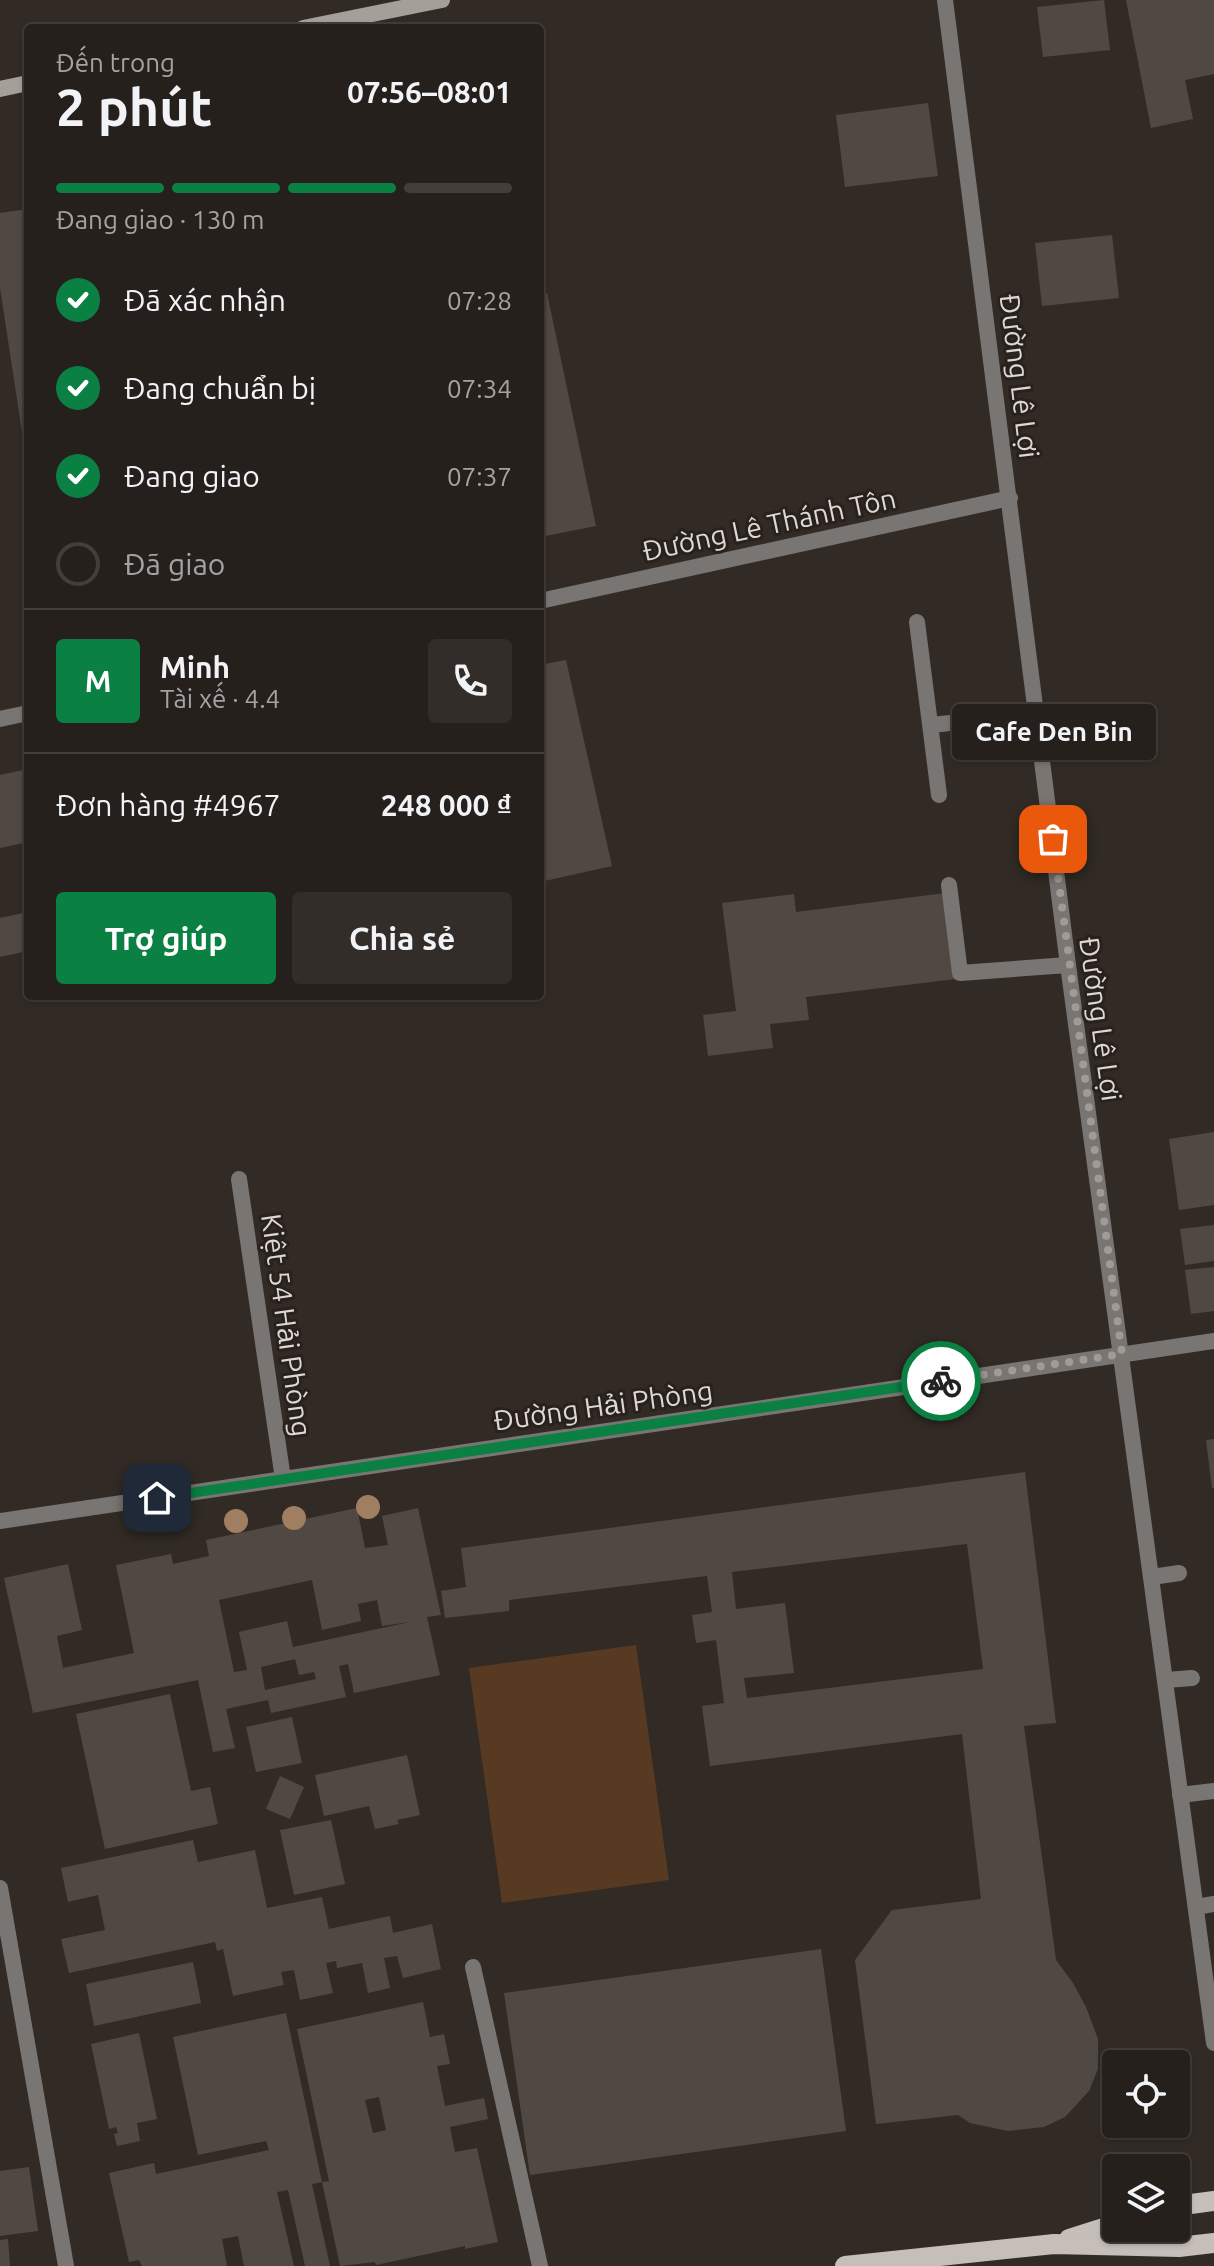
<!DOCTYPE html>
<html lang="vi">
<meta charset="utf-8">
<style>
:root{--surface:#26201c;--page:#322d29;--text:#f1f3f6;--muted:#a4a3a3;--line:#423e3b;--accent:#0b8043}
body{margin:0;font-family:Ubuntu,sans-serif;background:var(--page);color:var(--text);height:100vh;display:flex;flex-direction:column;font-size:30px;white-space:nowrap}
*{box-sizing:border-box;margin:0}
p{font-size:26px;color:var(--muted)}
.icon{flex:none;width:44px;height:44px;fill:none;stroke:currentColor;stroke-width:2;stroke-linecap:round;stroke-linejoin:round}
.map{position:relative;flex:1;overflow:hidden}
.drawer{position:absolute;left:24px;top:24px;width:520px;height:976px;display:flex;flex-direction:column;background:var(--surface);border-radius:8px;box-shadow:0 2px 6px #0004,0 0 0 2px var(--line)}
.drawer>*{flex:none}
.tools{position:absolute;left:1102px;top:2050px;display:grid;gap:16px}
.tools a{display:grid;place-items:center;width:88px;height:88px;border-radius:8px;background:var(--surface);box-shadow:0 2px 6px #0004,0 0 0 2px var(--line);font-size:40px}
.pin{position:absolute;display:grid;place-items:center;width:68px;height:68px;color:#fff;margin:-34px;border-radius:16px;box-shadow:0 4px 12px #0006}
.courier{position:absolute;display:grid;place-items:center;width:80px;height:80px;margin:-40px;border:6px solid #0b8043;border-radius:50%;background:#fff;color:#222;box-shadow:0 2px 10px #0007}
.bubble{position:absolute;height:56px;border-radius:8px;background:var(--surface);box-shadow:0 2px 6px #0004,0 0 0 2px var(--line);font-size:26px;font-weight:700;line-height:56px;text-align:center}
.head em{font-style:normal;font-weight:700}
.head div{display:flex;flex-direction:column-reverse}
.head{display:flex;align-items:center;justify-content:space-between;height:136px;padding:0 32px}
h1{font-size:52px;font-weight:700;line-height:60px}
.bar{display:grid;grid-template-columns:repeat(4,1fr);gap:12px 8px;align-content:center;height:96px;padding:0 32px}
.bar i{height:10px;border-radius:6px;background:var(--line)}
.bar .active{background:var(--accent)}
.bar p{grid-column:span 4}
.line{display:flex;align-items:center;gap:20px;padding:0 32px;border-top:2px solid var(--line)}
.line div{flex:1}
.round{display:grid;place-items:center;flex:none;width:84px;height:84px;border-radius:8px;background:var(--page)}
ol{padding:0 32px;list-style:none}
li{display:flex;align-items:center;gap:24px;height:88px}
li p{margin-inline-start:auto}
li .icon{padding:8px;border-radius:50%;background:var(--accent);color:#fff;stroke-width:4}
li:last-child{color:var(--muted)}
li i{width:44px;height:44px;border:4px solid var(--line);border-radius:50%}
.primary-button{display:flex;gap:16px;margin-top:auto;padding:16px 32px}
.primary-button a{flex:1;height:92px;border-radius:8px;background:var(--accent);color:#fff;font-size:32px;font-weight:700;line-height:92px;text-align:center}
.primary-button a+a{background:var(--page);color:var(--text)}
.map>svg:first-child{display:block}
.green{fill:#573a21}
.building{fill:#504943;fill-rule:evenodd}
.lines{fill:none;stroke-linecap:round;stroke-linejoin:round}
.service{stroke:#797572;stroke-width:16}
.minor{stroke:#797572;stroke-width:16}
.tertiary{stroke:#797572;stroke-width:16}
.secondary{stroke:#a59f9a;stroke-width:16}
.primary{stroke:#c6beb8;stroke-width:20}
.tree{fill:#a07e61}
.done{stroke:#a19b97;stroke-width:8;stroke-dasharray:0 14.4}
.route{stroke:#0b8043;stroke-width:10}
.labels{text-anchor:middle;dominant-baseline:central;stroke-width:6;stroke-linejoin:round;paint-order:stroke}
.street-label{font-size:28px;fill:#ddd8d5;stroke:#28211c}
</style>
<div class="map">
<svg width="1214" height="2266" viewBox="0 0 1214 2266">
<rect width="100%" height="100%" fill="#322b25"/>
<!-- green -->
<polygon class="green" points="636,1645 669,1880 502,1903 469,1668"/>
<!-- building -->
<g class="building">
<polygon points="1104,0 1110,50 1043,57 1037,7"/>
<polygon points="1126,0 1214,0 1214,74 1185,80 1193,119 1151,128"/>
<polygon points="928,103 938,176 845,187 836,115"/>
<polygon points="28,209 28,458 26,458 0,288 0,213"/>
<polygon points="1112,235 1119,298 1042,306 1035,243"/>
<polygon points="547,293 596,526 540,537 540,294"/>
<polygon points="566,660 612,866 540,882 540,665"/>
<polygon points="28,769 28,842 0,848 0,775"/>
<polygon points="945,893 956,979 806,997 809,1020 770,1024 773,1048 708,1056 703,1015 736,1011 722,903 794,894 796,912"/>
<polygon points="28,912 28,951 0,957 0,918"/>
<polygon points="1214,1132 1214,1205 1179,1210 1169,1139"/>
<polygon points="1214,1225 1214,1261 1185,1265 1180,1229"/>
<polygon points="1214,1267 1214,1311 1191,1314 1185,1270"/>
<polygon points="1214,1439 1214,1488 1212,1488 1206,1440"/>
<path d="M1025 1472 1056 1723 1024 1726 1056 1960 1073 1983 1086 2007 1098 2039V2069L1089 2091 1065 2117 1044 2127 1008 2131 970 2123 958 2115 876 2124 855 1960 892 1910 981 1899 962 1734 710 1766 702 1706 724 1703 716 1640 696 1643 692 1615 712 1612 707 1576 509 1600V1611L445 1618 441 1591 466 1587 461 1548ZM967 1544 983 1669 747 1698 744 1678 794 1673 785 1603 736 1609 732 1572Z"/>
<path d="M357 1508 365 1548 388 1545 382 1516 418 1508 441 1615 427 1617 440 1675 354 1693 348 1664 339 1666 346 1697 271 1713 268 1700 226 1709 235 1748 213 1752 198 1680 33 1713 4 1578 68 1564 82 1630 57 1636 63 1668 134 1653 116 1565 171 1554 173 1564 209 1556 206 1540ZM312 1580 322 1630 361 1621 358 1604 377 1600 382 1626 410 1622 293 1647 287 1621 239 1632 247 1670 234 1672 219 1600ZM295 1659 299 1675 314 1672 316 1679 265 1690 261 1667Z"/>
<polygon points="170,1694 191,1791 210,1787 218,1824 105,1849 76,1714"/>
<polygon points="292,1717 302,1763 256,1772 246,1727"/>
<polygon points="407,1755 420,1815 397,1820 399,1824 375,1829 369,1806 324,1816 315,1775"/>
<polygon points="280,1776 304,1787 290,1819 266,1809"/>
<polygon points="331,1820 345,1884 294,1895 280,1830"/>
<polygon points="193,1840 198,1862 255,1850 267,1908 322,1897 329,1929 390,1916 393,1933 432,1924 441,1969 403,1978 397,1956 384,1958 390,1988 368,1993 362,1963 337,1968 336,1961 326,1963 333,1993 300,2000 294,1970 281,1972 284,1985 233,1996 223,1949 217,1951 215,1942 69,1973 61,1939 105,1930 98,1895 68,1902 61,1868"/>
<polygon points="821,1949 846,2131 530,2175 504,1993"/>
<polygon points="193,1962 201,2003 94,2026 86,1984"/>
<path d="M423 2002 430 2037 444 2034 450 2064 437 2066 445 2106 484 2098 488 2119 450 2127 455 2152 477 2148 498 2242 465 2249V2246L376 2265 375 2262 340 2266 322 2182 312 2184 330 2266H305L288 2190 277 2192 294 2266H244L238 2236 222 2239 227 2266H142L139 2260 129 2262 109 2173 154 2163 156 2174 269 2150 266 2141 198 2155 173 2037 286 2013 322 2182 329 2181 297 2029ZM379 2097 386 2130 373 2133 365 2100Z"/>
<polygon points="139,2033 157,2119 137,2123 140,2141 117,2146 114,2134 118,2133 116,2127 109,2129 91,2044"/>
<polygon points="29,2167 38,2231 0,2236 0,2171"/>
<polygon points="8,2239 10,2266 0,2266 0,2240"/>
</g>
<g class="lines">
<!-- service -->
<g class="service">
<polyline points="917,622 939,795"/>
<polyline points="932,725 1038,713"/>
<polyline points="949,885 960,973 1068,965"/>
<polyline points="239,1179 283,1479"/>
<polyline points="1180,1795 1214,1791"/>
<polyline points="473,1967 540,2266"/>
</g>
<!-- minor -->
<g class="minor">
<polyline points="540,601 1010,498"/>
<polyline points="0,719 28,713"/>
<polyline points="0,1888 66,2266"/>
</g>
<!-- tertiary -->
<g class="tertiary">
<polyline points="945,0 1068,965 1214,2043"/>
<polyline points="0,1521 1214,1341"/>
<polyline points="1152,1577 1179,1573"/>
<polyline points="1166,1680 1192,1678"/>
<polyline points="1196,1907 1214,1904"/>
</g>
<!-- secondary -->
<g class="secondary">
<polyline points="303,28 442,0"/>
<polyline points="0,89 28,83"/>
</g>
<!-- primary -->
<g class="primary">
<polyline points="1176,2206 1214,2201"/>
<polyline points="1069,2239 1116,2224"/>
<polyline points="845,2266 1054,2244 1179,2247 1214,2243"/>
</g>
</g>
<!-- trees -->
<g class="tree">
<circle cx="368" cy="1507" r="12"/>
<circle cx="294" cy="1518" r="12"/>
<circle cx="236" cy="1521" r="12"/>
</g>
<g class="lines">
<!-- done -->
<polyline class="done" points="941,1381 1122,1354 1053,839"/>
<!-- route -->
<polyline class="route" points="157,1498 941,1381"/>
</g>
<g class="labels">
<!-- street labels -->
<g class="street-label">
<text transform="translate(1020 376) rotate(83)">Đường Lê Lợi</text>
<text transform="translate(769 524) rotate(-12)">Đường Lê Thánh Tôn</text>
<text transform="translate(1101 1019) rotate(82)">Đường Lê Lợi</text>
<text transform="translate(287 1325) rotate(82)">Kiệt 54 Hải Phòng</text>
<text transform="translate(603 1405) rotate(-8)">Đường Hải Phòng</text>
</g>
</g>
</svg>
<div class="tools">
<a><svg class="icon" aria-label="locate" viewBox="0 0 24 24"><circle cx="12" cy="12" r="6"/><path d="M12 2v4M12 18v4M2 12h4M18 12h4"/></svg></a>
<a><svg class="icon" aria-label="layers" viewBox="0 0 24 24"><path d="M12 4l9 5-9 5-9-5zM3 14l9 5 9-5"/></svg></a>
</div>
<div class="pin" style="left:1053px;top:839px;background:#ea580c"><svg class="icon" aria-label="bag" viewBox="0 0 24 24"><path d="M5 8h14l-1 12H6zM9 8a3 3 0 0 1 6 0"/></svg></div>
<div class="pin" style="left:157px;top:1498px;background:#1f2937"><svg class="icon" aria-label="home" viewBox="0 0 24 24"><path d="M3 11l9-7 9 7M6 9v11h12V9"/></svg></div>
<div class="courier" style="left:941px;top:1381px"><svg class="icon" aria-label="bike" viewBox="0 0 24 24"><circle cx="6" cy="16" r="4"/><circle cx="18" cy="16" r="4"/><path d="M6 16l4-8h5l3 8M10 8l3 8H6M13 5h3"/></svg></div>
<div class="bubble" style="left:952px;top:704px;width:204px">Cafe Den Bin</div>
<section class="drawer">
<div class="head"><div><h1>2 phút</h1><p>Đến trong</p></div><em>07:56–08:01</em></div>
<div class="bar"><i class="active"></i><i class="active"></i><i class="active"></i><i></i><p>Đang giao · 130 m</p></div>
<ol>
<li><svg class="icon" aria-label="check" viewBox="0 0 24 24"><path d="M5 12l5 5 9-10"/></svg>Đã xác nhận<p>07:28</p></li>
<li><svg class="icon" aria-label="check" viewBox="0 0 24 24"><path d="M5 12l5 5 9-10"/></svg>Đang chuẩn bị<p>07:34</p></li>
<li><svg class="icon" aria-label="check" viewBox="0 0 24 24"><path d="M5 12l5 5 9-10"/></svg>Đang giao<p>07:37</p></li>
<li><i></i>Đã giao</li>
</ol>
<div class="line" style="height:144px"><b class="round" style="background:var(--accent);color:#fff">M</b><div><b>Minh</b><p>Tài xế · 4.4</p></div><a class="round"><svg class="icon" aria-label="phone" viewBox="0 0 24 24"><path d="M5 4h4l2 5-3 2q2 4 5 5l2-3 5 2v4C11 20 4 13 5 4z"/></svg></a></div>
<div class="line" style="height:104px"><div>Đơn hàng #4967</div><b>248 000 ₫</b></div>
<div class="primary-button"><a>Trợ giúp</a><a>Chia sẻ</a></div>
</section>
</div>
